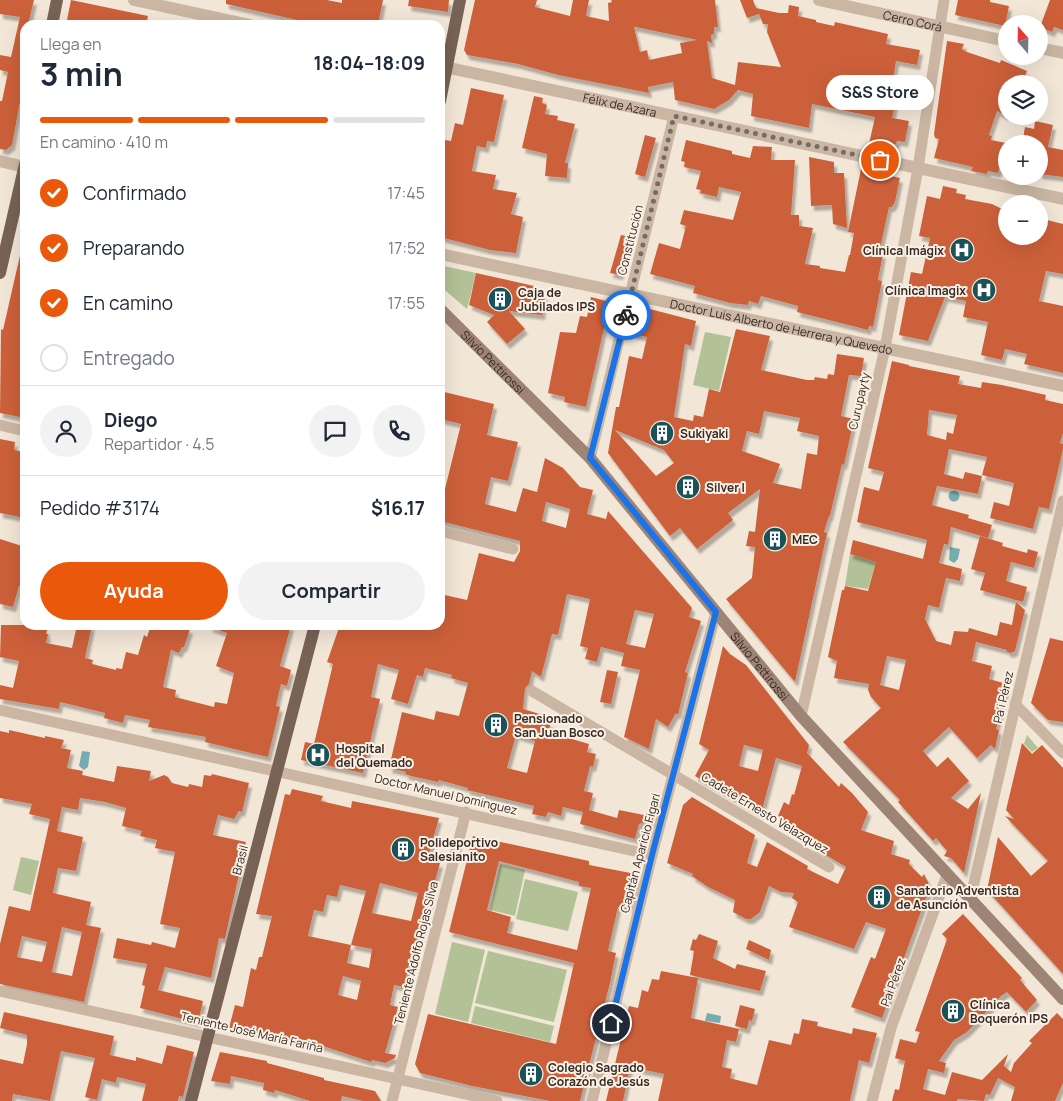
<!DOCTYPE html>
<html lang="es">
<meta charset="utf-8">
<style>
:root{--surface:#fff;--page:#f2f2f3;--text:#1f2937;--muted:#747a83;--line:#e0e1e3;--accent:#ea580c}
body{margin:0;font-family:Manrope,sans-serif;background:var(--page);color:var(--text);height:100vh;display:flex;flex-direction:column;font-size:19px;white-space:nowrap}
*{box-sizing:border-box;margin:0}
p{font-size:16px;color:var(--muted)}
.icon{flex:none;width:28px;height:28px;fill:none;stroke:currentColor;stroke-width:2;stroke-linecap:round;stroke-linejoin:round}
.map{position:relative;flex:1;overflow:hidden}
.sheet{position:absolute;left:20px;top:20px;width:425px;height:610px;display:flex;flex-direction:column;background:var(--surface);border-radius:15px;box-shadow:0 5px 20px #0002}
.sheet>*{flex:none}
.needle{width:32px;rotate:340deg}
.tools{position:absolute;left:998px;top:15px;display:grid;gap:10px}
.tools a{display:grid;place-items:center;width:50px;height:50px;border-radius:50%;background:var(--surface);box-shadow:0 5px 20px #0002;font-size:25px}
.pin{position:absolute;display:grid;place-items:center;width:42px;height:42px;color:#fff;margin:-21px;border:2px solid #fff;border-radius:50%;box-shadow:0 1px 5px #0007}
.courier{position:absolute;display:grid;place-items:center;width:50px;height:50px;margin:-25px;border:4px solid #1a73e8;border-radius:50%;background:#fff;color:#222;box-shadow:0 1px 6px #0007}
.bubble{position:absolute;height:35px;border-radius:18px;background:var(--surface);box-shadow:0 5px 20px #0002;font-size:16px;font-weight:700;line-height:35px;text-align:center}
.overview em{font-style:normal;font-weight:700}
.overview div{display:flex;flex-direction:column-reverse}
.overview{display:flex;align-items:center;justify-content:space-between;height:85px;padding:0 20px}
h1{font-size:32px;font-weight:700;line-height:38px}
.bar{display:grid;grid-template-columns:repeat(4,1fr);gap:8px 5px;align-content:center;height:60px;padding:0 20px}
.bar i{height:6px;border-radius:4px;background:var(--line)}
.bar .selected{background:var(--accent)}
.bar p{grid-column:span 4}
.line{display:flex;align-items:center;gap:12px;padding:0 20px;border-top:1px solid var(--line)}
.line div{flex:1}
.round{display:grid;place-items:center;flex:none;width:52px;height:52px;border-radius:26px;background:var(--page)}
ol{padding:0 20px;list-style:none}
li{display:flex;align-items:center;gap:15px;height:55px}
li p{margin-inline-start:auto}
li .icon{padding:5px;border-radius:50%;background:var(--accent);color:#fff;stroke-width:4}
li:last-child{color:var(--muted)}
li i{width:28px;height:28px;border:2px solid var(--line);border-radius:50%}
.primary-button{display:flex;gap:10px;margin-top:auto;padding:10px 20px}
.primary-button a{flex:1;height:58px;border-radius:30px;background:var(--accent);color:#fff;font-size:20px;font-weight:700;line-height:58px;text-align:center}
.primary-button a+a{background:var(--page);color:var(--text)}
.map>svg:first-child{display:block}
.green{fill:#b2c196}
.water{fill:#75acb0}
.building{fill:#cc613b;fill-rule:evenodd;filter:url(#shadow)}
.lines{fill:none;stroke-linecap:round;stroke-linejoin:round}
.minor{stroke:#cab6a3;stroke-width:11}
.tertiary{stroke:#cab6a3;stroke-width:12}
.secondary{stroke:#9e8474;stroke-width:12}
.primary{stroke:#786255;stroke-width:12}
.done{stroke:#776c63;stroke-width:5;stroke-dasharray:0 9}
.route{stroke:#1a73e8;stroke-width:6}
.labels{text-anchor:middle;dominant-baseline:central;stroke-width:4;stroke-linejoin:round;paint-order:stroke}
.street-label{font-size:12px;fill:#352a25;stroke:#faf0e3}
.poi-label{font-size:12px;font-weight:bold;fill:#352a25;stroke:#faf0e3;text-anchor:start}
</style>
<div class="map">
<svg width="1063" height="1101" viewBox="0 0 1063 1101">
<defs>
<filter id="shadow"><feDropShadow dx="3" dy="5" stdDeviation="1" flood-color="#0004"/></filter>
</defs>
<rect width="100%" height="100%" fill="#f2e6d7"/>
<!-- green -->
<g class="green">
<polygon points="444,266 476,273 467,309 440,286 440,267"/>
<polygon points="705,332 731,337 719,391 693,385"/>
<polygon points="850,554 893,566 893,570 875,566 868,589 845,586"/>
<polygon points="1027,735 1038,748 1032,752 1024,744"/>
<polygon points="21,857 39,861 31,895 13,890"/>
<polygon points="500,864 525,870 515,916 490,910"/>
<polygon points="525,879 578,892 568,931 516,919"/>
<polygon points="452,942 485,950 468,1022 435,1014"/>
<polygon points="488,951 567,970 554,1022 475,1003"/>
<polygon points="475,1006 554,1026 550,1042 471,1023"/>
</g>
<!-- water -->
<g class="water">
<circle cx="954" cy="496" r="5.5"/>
<polygon points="950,547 960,549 958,559 954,563 949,560"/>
<polygon points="82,751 90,752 88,767 84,770 79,766"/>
<polygon points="707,1013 721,1016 720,1023 705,1021"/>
</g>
<!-- building -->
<g class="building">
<polygon points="0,0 34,0 28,25 25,25 25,75 12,145 6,150 0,149 0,101 2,101 8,72 0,70 0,55 11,57 20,17 0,14"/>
<polygon points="71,0 148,16 146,25 66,25"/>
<polygon points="226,0 327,0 342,3 342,0 383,0 378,25 319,25 226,4"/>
<polygon points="409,0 449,0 448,12 408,6"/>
<path d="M475 0H537L535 7 570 16 573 0H589L586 16 609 21 608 3 612 2 611 0H715L718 27H714V34L711 35 712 43 707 41 712 78 735 85 738 62 781 67 767 32 768 24H763L759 14 747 18 740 0H753L756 8 779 13H788L789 5 799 7 798 16 816 20V22L834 26 835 22 888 34 886 44 920 50 917 65 896 61 893 80 911 85 908 101 896 99 892 118 909 121 905 142 897 141 896 144 887 143 886 147 869 144 875 117 812 104 809 128 751 116 753 94 738 90 729 100 714 109 675 100 673 82 648 87 649 93 558 75 518 64 467 55 464 50ZM634 27H636L697 40 680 43 682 53 649 60 647 50 640 52Z"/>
<polygon points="958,0 990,0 990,2 1009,6 1005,26 955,15"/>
<polygon points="1050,0 1063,0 1063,30 1054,27 1052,32 1040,27"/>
<polygon points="947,41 964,44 962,49 967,52 1000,63 1001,60 1027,71 1022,84 1006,84 1006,116 997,111 989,135 992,136 991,140 1006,143 1006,170 999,169 998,173 988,171 987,174 971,171 973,167 934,158 939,139 935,138 934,134"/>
<polygon points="471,88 504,95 494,142 487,141 486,148 477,146 472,171 496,175 493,189 517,193 511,214 523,217 516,253 490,250 440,237 440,164 445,140 451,141 455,123 463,125"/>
<polygon points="534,96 543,98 542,103 547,105 545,114 558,116 557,120 575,124 565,163 568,163 567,178 545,176 547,154 522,148"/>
<polygon points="1035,121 1053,125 1048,147 1063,150 1063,177 1039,174 1039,144 1022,144 1025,127 1034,129"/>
<polygon points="645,135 656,138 645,177 635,174"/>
<polygon points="686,140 732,151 732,154 750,158 753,146 772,147 771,160 795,160 791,215 799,215 799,226 813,228 805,264 820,266 820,268 845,272 849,255 850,255 854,233 848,232 861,169 900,178 895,202 892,207 889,207 879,253 883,254 878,280 882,281 873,327 869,326 868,330 797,312 798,306 761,296 758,304 749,301 748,305 730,303 693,293 695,286 650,274 659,243 680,249 686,226 680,224 684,210 733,220 741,192 719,187 717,197 700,193 701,190 696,189 701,171 684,167 685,162 681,161"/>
<polygon points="809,157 834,162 834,173 844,173 847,228 833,224 832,205 811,206"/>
<polygon points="943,186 957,189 956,193 966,195 965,199 992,204 1006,211 1006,236 1039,236 1039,218 1063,224 1063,274 1046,271 1039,301 1063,306 1063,373 1024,364 1027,354 1005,349 1002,360 981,355 988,322 963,317 966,301 945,297 928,341 899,335 911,272 922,274 930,238 919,236 927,196 940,199"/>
<polygon points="621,235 631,237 620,275 610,273"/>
<polygon points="21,251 25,251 25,418 0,413 1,329 3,330"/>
<polygon points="476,273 534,286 532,292 545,296 542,315 509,311 525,329 507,344 487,322 494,315 469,305"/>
<polygon points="591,297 610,302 586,407 564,402 565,397 548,393 560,332 576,333 580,316 587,317"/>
<path d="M646 308 696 321 691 346 685 344 674 417 693 421 694 415 703 417 709 389 720 392 736 329 770 336 761 370 807 380H814L815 377 827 379 828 374 834 375 837 354 864 358 861 376 849 375 841 416 854 419 844 465 842 464 830 516H829L824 532 827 533 795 682 726 599 752 578 755 547 746 546 749 531 755 532 760 489 728 513 733 520 697 549 680 528 670 536 608 453 616 407H619L629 356 642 359 647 337 633 334 639 312ZM764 411 800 418 797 431 819 436 817 455 807 453 801 489 773 483 780 464 742 451 747 431 759 434ZM615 430 664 450 674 463 656 476Z"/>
<path d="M892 361 909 365V366L960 376 958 384 981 388 982 382 1002 385 1046 395 1045 400 1063 404V433L1060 443 1063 444V449L1049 509 1039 507 1033 529 990 518 994 502 1009 506 1014 483 982 475 987 457 949 449 944 474 963 479 965 472 982 476 978 494 937 486 932 505 969 515 968 518 992 525 988 538 951 527 948 545 944 544 939 563 962 569 960 581 946 578 939 608 928 605 925 619 936 641 951 645 954 631 968 632 969 628 997 636 1000 622 1012 625 1016 602 1025 610 1015 651 1011 653 1007 652V650L976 642 972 661 992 666 989 679 1007 684 996 729 999 730 995 749 991 745 977 758 949 727 923 751 937 767 948 757 969 781 951 798 968 809 981 793 964 873 951 858 944 856 947 851 936 838 933 841 898 802 900 800 843 742 881 708 871 697 868 690 869 684 834 678 837 661 828 657 842 590H844L845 586 868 591 876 562 850 554 853 540 923 559 927 540 857 522 864 487 879 491 884 472 868 468ZM929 410 957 415 953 434 947 432 946 440 927 435ZM887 656 906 660 899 690 880 685Z"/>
<path d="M440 391 494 404 487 435 518 442 508 481 491 477 485 504 516 512 523 488 537 492 545 458 563 468 580 487 593 490 587 514 606 519 608 511 692 608 689 617 701 621 685 672 688 673 678 715 676 713 668 727 656 719 649 749 624 737 640 670 621 666 624 653 601 647 597 662 585 659 588 648 580 646 590 599 567 594 558 635 552 634 541 677 532 671 529 684 525 688 523 709 543 715 541 721 551 723 548 732 589 744 587 752 596 754 593 767 590 766 584 791 593 793 589 810 617 818 619 810 654 817 653 820 639 824 635 839 580 824 583 812 563 807 561 816 548 812 546 817 532 814 534 806 467 790 468 788 439 780 438 782 411 776 405 774 406 772 389 768 402 712 434 720 436 711 459 716 468 683 451 678 452 675 425 668 423 677 417 675 408 704 391 699 399 670 378 664 371 697 380 699 363 773 301 760 305 742 314 744 333 664 327 662 340 625 440 627V594L467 600 479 553 514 562 520 551V541L440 521V488L445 489 461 424 440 419ZM546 502 570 509 566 528 542 521ZM635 610 654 614 645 648 626 644ZM516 735 535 741 527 773 507 768Z"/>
<polygon points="0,439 15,442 14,450 25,452 21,498 25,498 25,518 0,513"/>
<polygon points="980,536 1003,543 1002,546 1027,553 1028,549 1038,552 1034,568 1011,562 1006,581 1027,587 1023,602 980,590 985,573 971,569"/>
<polygon points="0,539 25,547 25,588 19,586 13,607 0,604"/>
<polygon points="1,625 44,625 43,629 47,630 46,634 48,634 46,643 72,648 77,625 92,625 85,658 93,660 92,664 116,670 116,668 122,669 126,652 138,655 144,635 147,637 151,625 179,625 190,629 184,647 182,647 179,653 171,650 163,687 176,690 175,697 214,707 215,702 227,704 234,673 216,666 227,633 209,627 210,625 291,625 280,666 291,670 287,686 281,684 276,706 280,707 268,757 205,742 206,737 148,727 150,720 125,715 123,723 104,718 105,713 60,702 59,709 0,699 0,685 13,688 19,661 0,657"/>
<polygon points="1050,638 1063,641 1063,722 1048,720 1031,703"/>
<path d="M723 646 730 654 746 665 809 745 807 753 839 787 841 783 852 793 868 812 861 830 894 841 891 854 910 860 909 864 922 877 924 874 928 882 930 887 882 1018 851 1007 871 957 875 959 886 929 866 922 854 949 789 927 798 902 792 898 794 893 781 892 769 886 760 912 751 919H746L733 912 735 900 708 887 692 876 693 874 667 863 683 805 692 797 755 835 747 863 757 867 767 842 808 866 807 869 838 884 846 867 811 846 813 842 782 825 784 819 778 816 784 802 789 805 792 794 794 795 802 766 776 758 761 814 695 776 709 750 699 744ZM744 745 763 750 758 771 739 766Z"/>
<polygon points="607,670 618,672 611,704 600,702"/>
<path d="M9 730 45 738V736L64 740 61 748 71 750 67 768 83 771 82 775 114 782 117 766 151 771 149 781 164 775 168 777 172 783 188 787 189 784 202 787 204 775 211 776 212 774 249 783 242 812 239 811 234 819 218 815 213 835 246 842 226 934 225 939 219 938 211 978 165 967 158 990 203 1001 198 1023 140 1008 145 986 142 985 147 964 113 958 117 938 151 945 152 942 175 948 180 928 160 924 175 852 155 848 157 840 140 836 142 831 122 826 126 808 105 802 80 798 78 810 62 807 57 831 83 837 76 871 58 868 53 893 91 902 86 925 101 928 84 1002 0 984V944L9 906 30 911 50 819 29 814 32 804 0 798V731L9 733ZM62 927 82 932 72 976 52 972ZM22 936 47 942 42 962 17 957Z"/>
<polygon points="1022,743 1032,754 1042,745 1063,768 1063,974 987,890 998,837 1031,876 1048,861 1005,816 1014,819 1006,810"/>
<path d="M292 789 323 796 321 801 351 808 352 801 439 818 427 860 440 863 418 944 413 943 404 987 394 985 390 1005 398 1007 385 1053 396 1055 395 1058 385 1063 372 1060 371 1062 326 1047 284 1037 229 1028 235 1005 243 1007 251 968 256 970 259 957H262L272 916 256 914 285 794 290 795ZM380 883 418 893 411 921 372 913ZM340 885 366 891 351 945 372 949 369 968 347 963 351 945 308 936 314 910 323 912 327 895 337 897ZM343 976 361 981 357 1000 338 995Z"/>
<path d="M473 836 589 861V865L636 874 637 878 629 907H618L608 951 616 953 610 983 580 1101H550L472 1086 420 1073 415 1064 428 1014 556 1044 574 963 449 932ZM499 861 579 882V886L591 888 577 950 507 933 511 917 487 910Z"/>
<polygon points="963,914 1022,978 1020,980 1037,1000 1026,1012 1007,992 1001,996 967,1032 954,1040 939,1061 946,1063 944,1073 928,1069 923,1089 945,1095 952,1072 982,1080 1008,1054 1004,1066 1011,1072 1014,1063 1032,1043 1029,1041 1057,1013 1063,1019 1063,1083 1055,1101 1011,1101 1015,1087 998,1078 990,1095 986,1094 984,1101 957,1099 957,1101 892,1101 895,1089 899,1090 905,1061 895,1058 900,1039 916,1043 920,1032 915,1031 947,939 942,934"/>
<polygon points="699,934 718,941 713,958 735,969 737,964 766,971 760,991 690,975 694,951 690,950 693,939 696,940"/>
<polygon points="749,940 771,950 769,960 746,949"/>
<polygon points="661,971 698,978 691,1018 739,1029 736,1042 727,1040 722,1067 732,1069 730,1078 733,1079 757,1085 769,1040 791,1045 794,1033 799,1034 802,1019 818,1022 817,1026 852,1034 853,1028 877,1033 869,1063 859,1060 850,1101 658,1101 664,1074 630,1067 623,1101 606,1101 629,1006 638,1008 642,990 648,992 652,979 659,980"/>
<polygon points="740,1005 755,1009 752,1021 749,1020 747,1029 735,1026"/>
<polygon points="4,1012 114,1036 110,1055 136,1061 136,1057 162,1064 167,1045 194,1052 183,1097 179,1096 178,1101 142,1101 146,1084 117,1077 116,1083 102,1079 97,1100 85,1097 95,1058 61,1051 50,1101 13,1094 12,1101 0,1101 0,1059 23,1064 27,1044 27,1035 0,1028"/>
<polygon points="220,1052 267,1061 267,1063 324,1078 324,1080 375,1091 381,1101 363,1101 342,1096 341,1101 310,1101 275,1090 274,1093 263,1090 264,1083 231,1076 230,1084 211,1081"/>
</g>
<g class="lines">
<!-- minor -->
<g class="minor">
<polyline points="0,425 25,431"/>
<polyline points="590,458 674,116"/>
<polyline points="440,531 513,549"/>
<polyline points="532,691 829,867"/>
<polyline points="1015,704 1063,753"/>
<polyline points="0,710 652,855"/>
<polyline points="801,716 885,348 918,168 944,0"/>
<polyline points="970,900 1063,501"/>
<polyline points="0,991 497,1101"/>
<polyline points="392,1101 466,812"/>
<polyline points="592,1101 652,855 716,612"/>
<polyline points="872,1101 891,1028 947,875"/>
</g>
<!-- tertiary -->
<g class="tertiary">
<polyline points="134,0 250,25"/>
<path id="s1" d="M819 0 1006 41"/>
<polyline points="1039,48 1063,53"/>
<path id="s2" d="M440 66 1063 199"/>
<polyline points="0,161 25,167"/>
<path id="s3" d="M440 254 1063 386"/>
</g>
<!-- secondary -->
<path class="secondary" id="s4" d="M440 309 590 458 801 716 1063 999"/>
<!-- primary -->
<g class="primary">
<polyline points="52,25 57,0"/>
<polyline points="440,101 460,0"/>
<polyline points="0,273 25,164"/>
<polyline points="191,1101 315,625"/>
</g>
</g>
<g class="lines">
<!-- done -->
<polyline class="done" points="626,315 674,116 880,160"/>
<!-- route -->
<polyline class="route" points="611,1023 652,855 716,612 590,458 626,315"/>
</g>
<!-- icons -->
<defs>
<g id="hospital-disc" transform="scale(1.25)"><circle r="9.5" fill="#195258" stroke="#faf0e3"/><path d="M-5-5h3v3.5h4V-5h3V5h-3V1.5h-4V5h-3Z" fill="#fff"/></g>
<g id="building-disc" transform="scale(1.25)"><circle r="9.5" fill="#195258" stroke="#faf0e3"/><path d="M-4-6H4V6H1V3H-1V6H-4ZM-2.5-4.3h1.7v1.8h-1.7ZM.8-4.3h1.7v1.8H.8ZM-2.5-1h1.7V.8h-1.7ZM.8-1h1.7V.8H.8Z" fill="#fff"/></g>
</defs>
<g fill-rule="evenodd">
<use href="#hospital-disc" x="962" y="250"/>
<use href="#hospital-disc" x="984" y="290"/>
<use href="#building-disc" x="500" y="299"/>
<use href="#building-disc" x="662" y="433"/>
<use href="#building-disc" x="688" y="487"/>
<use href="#building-disc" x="775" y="539"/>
<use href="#building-disc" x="496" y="725"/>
<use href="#hospital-disc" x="318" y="755"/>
<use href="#building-disc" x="403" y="849"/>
<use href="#building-disc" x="879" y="897"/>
<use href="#building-disc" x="953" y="1011"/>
<use href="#building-disc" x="531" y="1074"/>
</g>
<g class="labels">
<!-- street labels -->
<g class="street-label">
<text stroke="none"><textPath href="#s1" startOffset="96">Cerro Corá</textPath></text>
<text stroke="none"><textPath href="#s2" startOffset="184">Félix de Azara</textPath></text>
<text transform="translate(630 240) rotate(-76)">Constitución</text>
<text stroke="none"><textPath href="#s3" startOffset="349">Doctor Luis Alberto de Herrera y Quevedo</textPath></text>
<text stroke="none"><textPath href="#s4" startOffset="75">Silvio Pettirossi</textPath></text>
<text transform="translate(859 401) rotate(-77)">Curupayty</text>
<text stroke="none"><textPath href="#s4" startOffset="480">Silvio Pettirossi</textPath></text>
<text transform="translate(1003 697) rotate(-77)">Pa'i Pérez</text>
<text transform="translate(446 794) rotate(13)">Doctor Manuel Dominguez</text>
<text transform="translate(765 813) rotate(31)">Cadete Ernesto Velazquez</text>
<text transform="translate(640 853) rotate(-75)">Capitán Aparicio Figari</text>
<text transform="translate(240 860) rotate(-75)">Brasil</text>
<text transform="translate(416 953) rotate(-76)">Teniente Adolfo Rojas Silva</text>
<text transform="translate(893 982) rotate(-70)">Pai Pérez</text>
<text transform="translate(252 1032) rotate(13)">Teniente José María Fariña</text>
</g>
<!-- poi labels -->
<g class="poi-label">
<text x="944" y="250" text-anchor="end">Clínica Imágix</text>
<text x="966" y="290" text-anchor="end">Clínica Imagix</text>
<text x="518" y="292">Caja de<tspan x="518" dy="14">Jubilados IPS</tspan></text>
<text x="680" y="433">Sukiyaki</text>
<text x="706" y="487">Silver I</text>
<text x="792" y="539">MEC</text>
<text x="514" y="718">Pensionado<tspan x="514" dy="14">San Juan Bosco</tspan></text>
<text x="336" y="748">Hospital<tspan x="336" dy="14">del Quemado</tspan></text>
<text x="420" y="842">Polideportivo<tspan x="420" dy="14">Salesianito</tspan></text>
<text x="896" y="890">Sanatorio Adventista<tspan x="896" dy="14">de Asunción</tspan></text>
<text x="970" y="1004">Clínica<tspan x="970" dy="14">Boquerón IPS</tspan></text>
<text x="548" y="1067">Colegio Sagrado<tspan x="548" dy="14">Corazón de Jesús</tspan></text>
</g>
</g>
</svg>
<div class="tools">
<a><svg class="needle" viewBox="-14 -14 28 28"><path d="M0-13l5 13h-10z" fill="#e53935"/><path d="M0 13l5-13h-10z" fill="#747a83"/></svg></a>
<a><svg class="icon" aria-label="layers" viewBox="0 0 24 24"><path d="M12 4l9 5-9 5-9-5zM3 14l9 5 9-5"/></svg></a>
<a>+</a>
<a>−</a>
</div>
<div class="pin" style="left:880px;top:160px;background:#ea580c"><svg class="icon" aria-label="bag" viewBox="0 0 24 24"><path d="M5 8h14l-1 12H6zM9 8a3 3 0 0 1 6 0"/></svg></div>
<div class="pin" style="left:611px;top:1023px;background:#1f2937"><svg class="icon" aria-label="home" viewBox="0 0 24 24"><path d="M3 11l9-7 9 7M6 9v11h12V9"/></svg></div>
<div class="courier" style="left:626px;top:315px"><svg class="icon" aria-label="bike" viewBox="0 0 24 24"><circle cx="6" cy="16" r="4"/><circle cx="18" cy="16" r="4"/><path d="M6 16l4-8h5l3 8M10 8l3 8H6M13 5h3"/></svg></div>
<div class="bubble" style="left:826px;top:75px;width:108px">S&amp;S Store</div>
<section class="sheet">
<div class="overview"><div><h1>3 min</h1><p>Llega en</p></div><em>18:04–18:09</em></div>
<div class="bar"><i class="selected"></i><i class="selected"></i><i class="selected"></i><i></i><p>En camino · 410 m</p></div>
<ol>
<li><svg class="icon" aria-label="check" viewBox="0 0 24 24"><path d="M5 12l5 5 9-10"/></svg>Confirmado<p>17:45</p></li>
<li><svg class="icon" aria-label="check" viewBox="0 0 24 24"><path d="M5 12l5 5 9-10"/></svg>Preparando<p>17:52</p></li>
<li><svg class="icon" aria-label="check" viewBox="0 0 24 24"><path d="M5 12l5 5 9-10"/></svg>En camino<p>17:55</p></li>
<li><i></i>Entregado</li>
</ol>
<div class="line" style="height:90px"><a class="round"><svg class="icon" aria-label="person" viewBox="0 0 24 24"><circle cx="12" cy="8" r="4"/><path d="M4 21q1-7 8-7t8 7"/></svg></a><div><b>Diego</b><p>Repartidor · 4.5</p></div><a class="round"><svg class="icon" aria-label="chat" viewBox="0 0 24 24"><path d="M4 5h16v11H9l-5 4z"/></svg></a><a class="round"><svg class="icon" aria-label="phone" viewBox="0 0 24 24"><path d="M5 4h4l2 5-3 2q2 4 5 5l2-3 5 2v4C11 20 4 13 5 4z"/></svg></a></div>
<div class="line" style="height:65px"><div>Pedido #3174</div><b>$16.17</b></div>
<div class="primary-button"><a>Ayuda</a><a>Compartir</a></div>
</section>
</div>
